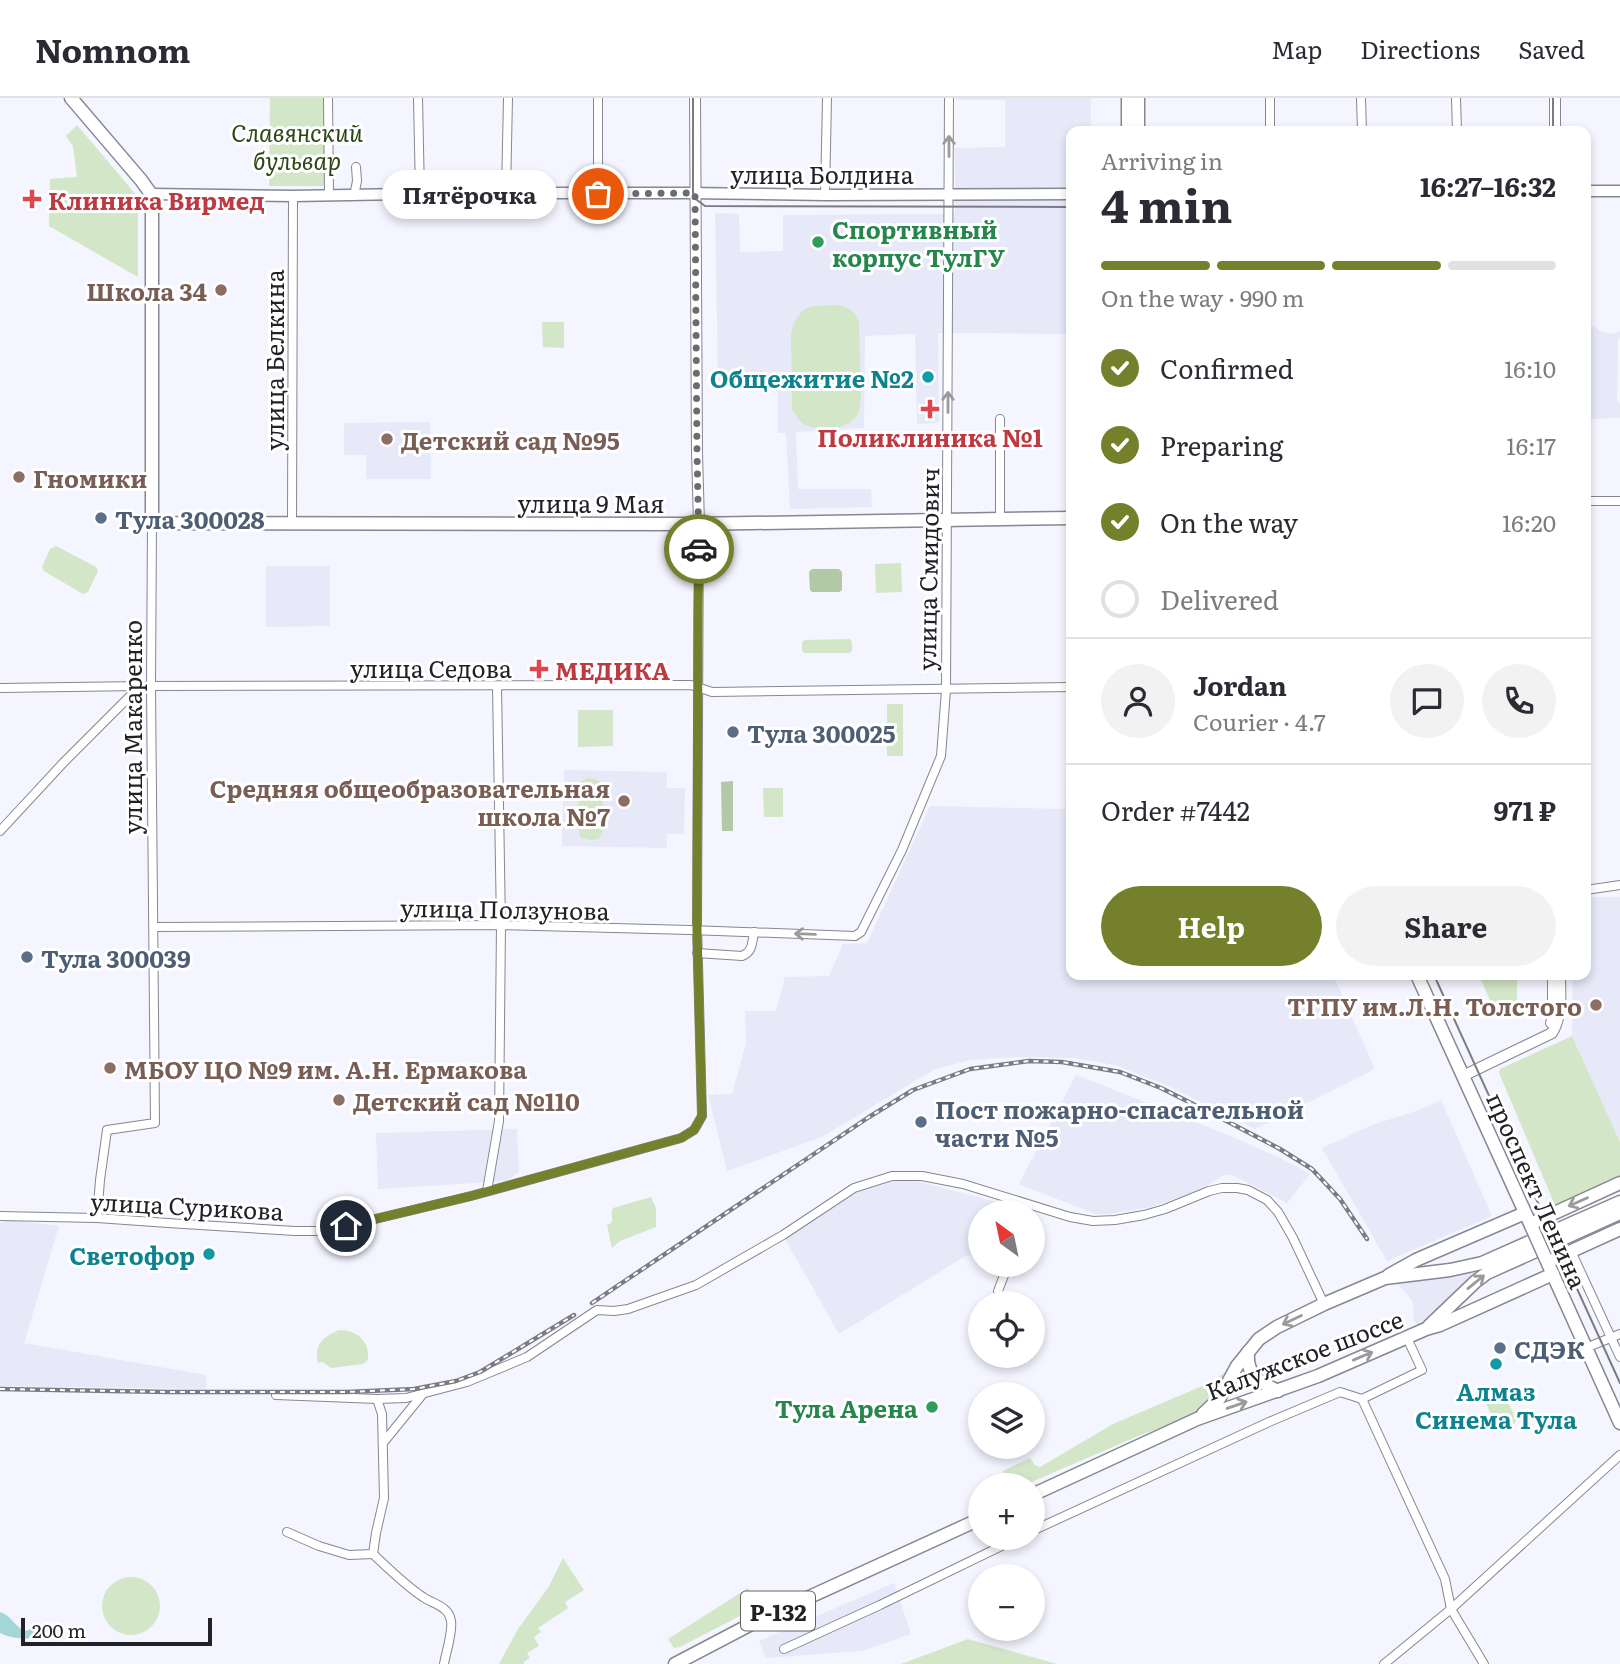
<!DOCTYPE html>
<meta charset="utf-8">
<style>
:root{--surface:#fff;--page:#f2f2f3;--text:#2b2b33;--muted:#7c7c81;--line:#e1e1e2;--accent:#74802c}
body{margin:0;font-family:Literata,serif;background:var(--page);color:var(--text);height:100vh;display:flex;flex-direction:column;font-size:26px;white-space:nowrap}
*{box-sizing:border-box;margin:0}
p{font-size:23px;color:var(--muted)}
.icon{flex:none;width:38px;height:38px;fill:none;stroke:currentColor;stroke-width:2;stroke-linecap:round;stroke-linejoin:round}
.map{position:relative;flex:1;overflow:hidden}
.panel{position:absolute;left:1066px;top:28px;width:525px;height:854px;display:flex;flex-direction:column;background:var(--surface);border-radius:14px;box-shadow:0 4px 10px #0003}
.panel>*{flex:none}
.needle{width:46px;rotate:327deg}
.controls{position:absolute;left:968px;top:1102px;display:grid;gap:14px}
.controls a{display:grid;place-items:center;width:77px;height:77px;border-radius:50%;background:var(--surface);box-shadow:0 4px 10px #0003;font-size:35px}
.scale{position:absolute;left:21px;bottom:18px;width:191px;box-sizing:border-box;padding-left:7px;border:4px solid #212126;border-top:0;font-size:19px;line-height:24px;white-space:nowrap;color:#212126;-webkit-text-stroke:5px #fff;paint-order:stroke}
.pin{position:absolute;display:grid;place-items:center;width:60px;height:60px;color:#fff;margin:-30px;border:4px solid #fff;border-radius:50%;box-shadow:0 2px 7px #0007}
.courier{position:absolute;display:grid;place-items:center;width:70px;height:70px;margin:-35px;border:5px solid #74802c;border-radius:50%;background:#fff;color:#222;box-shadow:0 2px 9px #0007}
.bubble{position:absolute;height:49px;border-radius:24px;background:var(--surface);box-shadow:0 4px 10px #0003;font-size:23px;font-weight:700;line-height:49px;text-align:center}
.head em{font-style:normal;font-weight:700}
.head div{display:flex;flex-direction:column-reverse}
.head{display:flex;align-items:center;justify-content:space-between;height:119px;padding:0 35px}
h1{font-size:46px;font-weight:700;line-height:52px}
.bar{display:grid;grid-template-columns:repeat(4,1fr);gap:10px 7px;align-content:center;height:84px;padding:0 35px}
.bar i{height:9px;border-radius:5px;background:var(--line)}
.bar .current{background:var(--accent)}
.bar p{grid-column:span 4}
.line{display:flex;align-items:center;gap:18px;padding:0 35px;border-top:2px solid var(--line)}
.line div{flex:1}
.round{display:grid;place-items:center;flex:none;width:74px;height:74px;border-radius:37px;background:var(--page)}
ol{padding:0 35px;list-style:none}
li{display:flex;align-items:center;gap:21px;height:77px}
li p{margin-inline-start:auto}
li .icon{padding:7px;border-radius:50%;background:var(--accent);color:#fff;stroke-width:4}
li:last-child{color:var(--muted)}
li i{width:38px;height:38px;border:4px solid var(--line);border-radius:50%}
.cta{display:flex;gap:14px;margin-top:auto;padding:14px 35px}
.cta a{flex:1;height:80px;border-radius:42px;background:var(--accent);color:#fff;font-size:28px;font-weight:700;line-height:80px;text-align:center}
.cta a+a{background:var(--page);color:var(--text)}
header{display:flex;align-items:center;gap:42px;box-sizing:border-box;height:98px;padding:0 35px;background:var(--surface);border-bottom:2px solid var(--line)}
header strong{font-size:33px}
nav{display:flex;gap:38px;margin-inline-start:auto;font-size:24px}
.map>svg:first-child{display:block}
.built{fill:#e7e9f9}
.green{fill:#d3e6c8}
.forest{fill:#b3c9a6}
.water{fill:#a2d6d7}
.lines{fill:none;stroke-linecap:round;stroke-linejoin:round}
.minor-casing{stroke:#858792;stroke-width:10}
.tertiary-casing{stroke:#858792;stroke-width:12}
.secondary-casing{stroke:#858792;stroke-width:13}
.primary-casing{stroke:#858792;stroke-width:15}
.minor{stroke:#fff;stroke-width:8}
.tertiary{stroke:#fff;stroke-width:10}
.secondary{stroke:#fff;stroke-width:10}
.primary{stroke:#fff;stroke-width:12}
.tram{stroke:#7b7c83;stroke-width:2}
.rail-casing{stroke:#7b7c83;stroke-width:4.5}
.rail{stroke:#fff;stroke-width:2;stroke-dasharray:5;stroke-linecap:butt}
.primary-bridge-casing{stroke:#858792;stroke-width:15;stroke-linecap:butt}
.primary-bridge{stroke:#fff;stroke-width:12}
.oneway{stroke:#9b9b9d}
.done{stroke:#6b6b72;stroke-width:7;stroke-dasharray:0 12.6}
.route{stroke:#74802c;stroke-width:9}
.health-dot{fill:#e0444e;stroke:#fff;stroke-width:2.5}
.leisure-dot{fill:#2e9e5b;stroke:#fff;stroke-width:2.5}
.education-dot{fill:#8d6e63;stroke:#fff;stroke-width:2.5}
.culture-dot{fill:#0f9aa8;stroke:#fff;stroke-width:2.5}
.service-dot{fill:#5c6f8a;stroke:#fff;stroke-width:2.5}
.labels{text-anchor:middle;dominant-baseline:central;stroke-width:6;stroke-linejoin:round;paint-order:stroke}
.shield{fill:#fff;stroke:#646467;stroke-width:2}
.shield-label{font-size:23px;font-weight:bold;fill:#212126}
.park-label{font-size:24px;font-style:italic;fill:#2b4715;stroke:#fff}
.street-label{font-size:24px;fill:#212126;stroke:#fff}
.health-label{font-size:24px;font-weight:bold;fill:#be3a42;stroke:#fff;text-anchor:start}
.leisure-label{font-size:24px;font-weight:bold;fill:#27864d;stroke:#fff;text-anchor:start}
.education-label{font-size:24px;font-weight:bold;fill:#785e54;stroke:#fff;text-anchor:start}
.culture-label{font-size:24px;font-weight:bold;fill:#0d838f;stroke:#fff;text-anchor:end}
.service-label{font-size:24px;font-weight:bold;fill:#4e5e75;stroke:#fff;text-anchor:start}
</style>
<header>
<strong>Nomnom</strong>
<nav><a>Map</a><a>Directions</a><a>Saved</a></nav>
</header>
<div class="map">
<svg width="1620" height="1566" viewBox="0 0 1620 1566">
<rect width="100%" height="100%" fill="#f4f5ff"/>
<!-- built -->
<g class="built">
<polygon points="956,0 1091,0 1091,33 1071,33 1071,236 938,235 939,325 917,326 915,236 865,238 864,330 796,334 798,391 871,391 872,409 790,411 786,335 778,335 778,282 718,282 715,115 739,116 740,154 783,153 783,117 955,116 955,50 1005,49 1005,2 956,2"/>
<polygon points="1586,228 1594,228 1602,234 1613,236 1620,233 1620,240 1618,241 1617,304 1620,305 1620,320 1586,321"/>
<polygon points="430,324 431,381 366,381 366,357 344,357 344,325"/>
<polygon points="266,468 330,468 330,528 266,529"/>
<polygon points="1070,599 1071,599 1071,877 1333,877 1375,971 1255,1031 1166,987 1115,967 1074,960 1020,959 971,962 935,971 822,1039 727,1073 708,997 732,996 746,945 745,913 776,913 785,879 829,878 843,846 867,845 930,708 1065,711"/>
<polygon points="564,672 667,674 667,690 685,690 684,736 667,736 667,750 562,748"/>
<polygon points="1586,799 1620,799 1620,1044 1572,938 1573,877 1586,877"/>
<polygon points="1076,977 1226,1036 1282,1061 1310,1076 1287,1105 1232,1077 1223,1077 1210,1086 1184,1098 1151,1109 1110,1116 1095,1116 1019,1086"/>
<polygon points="1441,1002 1492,1118 1387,1163 1322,1050 1372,1027 1419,1012"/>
<polygon points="517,1031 519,1074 507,1083 378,1091 376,1035"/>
<polygon points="905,1080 1023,1111 1022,1115 980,1115 980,1160 967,1157 839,1236 785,1141 858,1094"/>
<polygon points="12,1122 59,1128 24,1245 206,1277 206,1291 0,1288 0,1125"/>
<polygon points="1474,1171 1474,1176 1418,1227 1414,1223 1413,1206 1411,1201 1395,1183"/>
<polygon points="894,1485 911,1536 862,1553 766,1560 759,1543"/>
</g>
<!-- green -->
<g class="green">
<polygon points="270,0 324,0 326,93 324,88 269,88"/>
<polygon points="77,27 138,99 138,179 49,128 50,81 77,79 73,48 66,38"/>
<path d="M838 207C849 210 856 214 859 225L861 299 859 314 855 320 848 326 840 329 814 330 805 327 800 323 792 312 791 235 793 227 801 214 807 210 814 208Z"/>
<polygon points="542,224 564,224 564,250 543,249"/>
<polygon points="56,448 96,469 98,473 88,494 83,496 44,473 42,469 50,451"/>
<polygon points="901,465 902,494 876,495 875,466"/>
<polygon points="850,541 852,544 852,552 850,555 805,555 802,553 802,544 805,542"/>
<rect x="887" y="606" width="16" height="52"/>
<polygon points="578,612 613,612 613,648 578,649"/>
<path d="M589 680C597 681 601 682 603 690V733L599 741 590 742 581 740 578 731V687L581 683Z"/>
<polygon points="763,690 783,690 783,719 764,719"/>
<polygon points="1479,877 1517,877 1517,913 1498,921"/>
<polygon points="1572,938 1620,1044 1620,1083 1557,1112 1499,975 1500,971"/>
<path d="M651 1099 656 1110V1129L620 1143 612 1150 607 1127 611 1125C614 1120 610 1115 613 1110Z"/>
<path d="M339 1232C357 1232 370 1243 368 1262L363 1266 331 1270 323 1264 318 1265C314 1246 323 1239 339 1232Z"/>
<polygon points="1226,1274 1212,1297 1199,1312 1191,1317 1175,1325 1143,1336 1022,1388 1012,1387 1003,1373 1030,1360 1035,1367 1040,1369 1113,1326 1207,1286"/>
<polygon points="1499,1294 1504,1295 1516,1322 1514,1327 1503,1333 1497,1330 1485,1303 1487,1299"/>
<polygon points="563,1460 584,1492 565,1504 568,1510 538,1530 541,1534 534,1539 539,1548 527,1555 530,1560 524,1564 524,1566 499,1566 518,1531 548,1490"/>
<circle cx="131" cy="1508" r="29"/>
<polygon points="748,1490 759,1508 680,1549 674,1550 668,1541"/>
<polygon points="968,1541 1057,1566 901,1566"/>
</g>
<!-- forest -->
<g class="forest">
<polygon points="812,471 839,471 842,474 842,492 839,494 812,494 810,492 809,474"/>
<polygon points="733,683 733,733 722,733 721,684"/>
</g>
<!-- water -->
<path class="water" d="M0 1514C14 1519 13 1529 27 1533L34 1528 40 1530 42 1535 38 1540C25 1541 12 1541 0 1535Z"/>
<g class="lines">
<!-- minor casing -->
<g class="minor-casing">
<g id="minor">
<polyline points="328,0 329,98"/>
<polyline points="418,0 420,96"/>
<polyline points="1270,0 1270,33"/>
<polyline points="1361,0 1362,33"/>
<polyline points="1456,0 1457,33"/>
<polyline points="506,95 508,0"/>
<polyline points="598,96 598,0"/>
<polyline points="825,97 827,0"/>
<polyline points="354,98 357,83 356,69"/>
<polyline points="1000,321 1000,420"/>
<polyline points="1586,403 1620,403"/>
<polyline points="292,425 293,98"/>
<polyline points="0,590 140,588 691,587 712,594 1071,589"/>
<polyline points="0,733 64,664 140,588"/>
<polyline points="1586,792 1620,787"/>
<polyline points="154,829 501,827 690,832 855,838 861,834 902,752 941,658 946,592 949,0"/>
<path d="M697 855 742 858C753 854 752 844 754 834"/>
<polyline points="487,1093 499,1023 501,827 497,588"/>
<polyline points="0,1118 97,1120 168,1125 295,1133 319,1133 346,1128 471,1098 681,1040 694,1032 702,1018 697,827 699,426"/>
<polyline points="97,1120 100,1082 107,1032 155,1025 151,588 152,425"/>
<polyline points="1571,1153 1620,1259"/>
<polyline points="998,1193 1008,1167"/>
<polyline points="1593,1247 1620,1236"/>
<polyline points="276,1297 377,1301 406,1300 467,1284 527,1259 597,1212 614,1213 628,1211 696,1187 783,1137 854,1090 892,1078 922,1078 963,1086 1070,1119 1093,1123 1115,1122 1144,1117 1165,1111 1209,1093 1222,1090 1237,1090 1248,1092 1267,1102 1278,1114 1293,1140 1324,1206"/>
<polyline points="1362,1301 1445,1481 1451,1511 1484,1566"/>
<polyline points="383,1345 422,1297"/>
<polyline points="1032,1433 1269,1324 1340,1294 1362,1301 1422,1272 1407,1240"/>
<polyline points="287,1434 319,1448 349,1457 373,1456"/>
<polyline points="373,1456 376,1435 384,1400 382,1316 377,1301"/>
<path d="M373 1456C389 1471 405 1487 423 1499 433 1506 449 1508 451 1523 453 1534 446 1554 444 1566"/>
<polyline points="784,1551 880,1507 1018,1440"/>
<polyline points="1384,1566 1451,1511 1620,1357"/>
</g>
</g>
<!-- tertiary casing -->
<g class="tertiary-casing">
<g id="tertiary">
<polyline points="695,0 697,354 699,426"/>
<polyline points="1555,33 1555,0"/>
<polyline points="1551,925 1553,917 1553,877"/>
<path d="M1469 975 1552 935C1563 917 1560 896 1560 877"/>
</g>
</g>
<!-- secondary casing -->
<g class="secondary-casing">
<g id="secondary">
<polyline points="1586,93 1620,93"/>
<polyline points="151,96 293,98 459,95 687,95 825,97 1071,96"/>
</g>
</g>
<!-- primary casing -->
<g class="primary-casing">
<g id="primary">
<polyline points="71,0 141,82 151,96 152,114 152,425 692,426 1071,420"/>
<polyline points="1138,0 1138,33"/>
<polyline points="1128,33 1128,0"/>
<polyline points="1417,877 1533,1132"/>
<polyline points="1537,1123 1620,1085"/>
<polyline points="1545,1159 1620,1325"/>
<polyline points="1554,1161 1620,1131"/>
<polyline points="1389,1177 1416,1162 1525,1115"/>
<polyline points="1429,1228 1475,1184 1487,1175 1620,1115"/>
<path d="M1248 1254C1246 1277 1259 1284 1278 1293"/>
<polyline points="1203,1316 1219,1301 1237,1268 1259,1241 1277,1229 1324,1206 1385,1180 1450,1172 1482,1165 1620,1104"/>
<polyline points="1032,1397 1197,1321 1318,1278 1426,1231 1440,1227 1553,1176"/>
<polyline points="675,1566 757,1523 980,1421"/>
</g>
</g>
<!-- minor -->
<use href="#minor" class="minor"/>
<!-- tertiary -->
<use href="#tertiary" class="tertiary"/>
<!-- secondary -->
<use href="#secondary" class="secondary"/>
<!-- primary -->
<use href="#primary" class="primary"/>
<!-- tram -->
<g class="tram">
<polyline points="693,0 693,95 697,102 705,108 1071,109"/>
<polyline points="1553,33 1553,0"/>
<polyline points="1434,877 1620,1285"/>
</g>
<!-- rail casing -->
<g class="rail-casing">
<g id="rail">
<polyline points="592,1205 869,1019 913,992 970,971 1029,963 1062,964 1120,974 1161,990 1215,1017 1280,1051 1312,1071 1340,1101 1367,1141"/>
<polyline points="0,1291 168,1294 347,1294 414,1291 456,1283 480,1274 574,1217"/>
</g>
</g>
<!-- rail -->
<use href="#rail" class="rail"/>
<!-- primary-bridge casing -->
<g class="primary-bridge-casing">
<polyline id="primary-bridge" points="1533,1132 1545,1159"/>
</g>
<!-- primary-bridge -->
<use href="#primary-bridge" class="primary-bridge"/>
</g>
<!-- one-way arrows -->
<defs><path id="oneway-shaft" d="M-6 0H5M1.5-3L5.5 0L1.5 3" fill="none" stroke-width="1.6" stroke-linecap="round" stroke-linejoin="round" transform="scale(1.75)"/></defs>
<g class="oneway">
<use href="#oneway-shaft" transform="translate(949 48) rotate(-90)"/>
<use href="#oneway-shaft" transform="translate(948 304) rotate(-90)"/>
<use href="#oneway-shaft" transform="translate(805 836) rotate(-178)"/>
<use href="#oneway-shaft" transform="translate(1578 1104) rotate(156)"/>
<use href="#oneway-shaft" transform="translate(1476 1184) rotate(-39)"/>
<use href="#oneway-shaft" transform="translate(1292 1222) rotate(154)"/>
<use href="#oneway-shaft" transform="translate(1363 1258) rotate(-23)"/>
<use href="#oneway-shaft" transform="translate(1237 1307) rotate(-19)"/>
</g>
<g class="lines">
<!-- done -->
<polyline class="done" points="598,96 695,95 697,354 699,451"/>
<!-- route -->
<polyline class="route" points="346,1128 471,1098 681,1040 694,1032 702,1018 697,832 698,513 699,451"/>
</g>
<!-- markers -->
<g class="health-dot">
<path d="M28.5 90.5h7v7h7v7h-7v7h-7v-7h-7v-7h7z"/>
<path d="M926.5 300.5h7v7h7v7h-7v7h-7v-7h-7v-7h7z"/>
<path d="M535.5 560.5h7v7h7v7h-7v7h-7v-7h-7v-7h7z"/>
</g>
<g class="leisure-dot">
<circle cx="818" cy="144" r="7"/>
<circle cx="932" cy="1309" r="7"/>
</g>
<g class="education-dot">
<circle cx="221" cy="192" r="7"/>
<circle cx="387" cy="341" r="7"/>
<circle cx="19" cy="379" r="7"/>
<circle cx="624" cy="703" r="7"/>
<circle cx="1596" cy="907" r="7"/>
<circle cx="110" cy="970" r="7"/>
<circle cx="339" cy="1002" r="7"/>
</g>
<g class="culture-dot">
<circle cx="928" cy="279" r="7"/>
<circle cx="209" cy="1156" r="7"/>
<circle cx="1496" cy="1266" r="7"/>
</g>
<g class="service-dot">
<circle cx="101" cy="420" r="7"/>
<circle cx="733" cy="634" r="7"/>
<circle cx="27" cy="859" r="7"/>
<circle cx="921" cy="1024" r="7"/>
<circle cx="1500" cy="1250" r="7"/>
</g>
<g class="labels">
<!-- shield labels -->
<rect class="shield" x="741" y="1493.5" width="74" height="39" rx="5"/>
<g class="shield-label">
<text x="778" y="1513">Р-132</text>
</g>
<!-- park labels -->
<g class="park-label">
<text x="297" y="33">Славянский<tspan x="297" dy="28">бульвар</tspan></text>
</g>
<!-- street labels -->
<g class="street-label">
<text x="822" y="75">улица Болдина</text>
<text transform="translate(273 262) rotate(-90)">улица Белкина</text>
<text x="591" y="404">улица 9 Мая</text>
<text transform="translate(927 471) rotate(-89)">улица Смидович</text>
<text x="431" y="569">улица Седова</text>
<text transform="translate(131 629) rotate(-90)">улица Макаренко</text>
<text transform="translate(505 810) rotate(1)">улица Ползунова</text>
<text transform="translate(1538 1092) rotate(66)">проспект Ленина</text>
<text transform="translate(187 1107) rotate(3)">улица Сурикова</text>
<text transform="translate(1304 1256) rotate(-21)">Калужское шоссе</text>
</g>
<!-- health labels -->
<g class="health-label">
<text x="48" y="101">Клиника Вирмед</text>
<text x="930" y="338" text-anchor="middle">Поликлиника №1</text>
<text x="555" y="571">МЕДИКА</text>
</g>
<!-- leisure labels -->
<g class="leisure-label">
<text x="832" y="130">Спортивный<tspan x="832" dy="28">корпус ТулГУ</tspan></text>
<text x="918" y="1309" text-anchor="end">Тула Арена</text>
</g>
<!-- education labels -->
<g class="education-label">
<text x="207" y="192" text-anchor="end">Школа 34</text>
<text x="401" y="341">Детский сад №95</text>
<text x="33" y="379">Гномики</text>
<text x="610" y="689" text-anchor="end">Средняя общеобразовательная<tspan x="610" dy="28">школа №7</tspan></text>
<text x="1582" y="907" text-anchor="end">ТГПУ им.Л.Н. Толстого</text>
<text x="124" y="970">МБОУ ЦО №9 им. А.Н. Ермакова</text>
<text x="353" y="1002">Детский сад №110</text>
</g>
<!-- culture labels -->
<g class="culture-label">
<text x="914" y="279">Общежитие №2</text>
<text x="195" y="1156">Светофор</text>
<text x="1496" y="1292" text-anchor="middle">Алмаз<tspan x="1496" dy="28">Синема Тула</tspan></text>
</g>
<!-- service labels -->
<g class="service-label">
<text x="115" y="420">Тула 300028</text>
<text x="747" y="634">Тула 300025</text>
<text x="41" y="859">Тула 300039</text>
<text x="935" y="1010">Пост пожарно-спасательной<tspan x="935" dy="28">части №5</tspan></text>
<text x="1514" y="1250">СДЭК</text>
</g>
</g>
</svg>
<div class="controls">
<a><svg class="needle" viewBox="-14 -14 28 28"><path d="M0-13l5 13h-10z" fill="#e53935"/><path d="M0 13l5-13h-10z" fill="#7c7c81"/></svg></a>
<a><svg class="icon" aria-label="locate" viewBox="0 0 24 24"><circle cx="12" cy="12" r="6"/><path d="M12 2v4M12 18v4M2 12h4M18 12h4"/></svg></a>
<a><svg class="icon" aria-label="layers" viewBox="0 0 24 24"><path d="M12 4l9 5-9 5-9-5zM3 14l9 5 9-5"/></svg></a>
<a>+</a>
<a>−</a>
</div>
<div class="scale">200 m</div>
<div class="pin" style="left:598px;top:96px;background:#ea580c"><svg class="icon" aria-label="bag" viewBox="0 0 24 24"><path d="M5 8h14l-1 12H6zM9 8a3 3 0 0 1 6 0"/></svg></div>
<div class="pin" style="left:346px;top:1128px;background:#1f2937"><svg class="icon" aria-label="home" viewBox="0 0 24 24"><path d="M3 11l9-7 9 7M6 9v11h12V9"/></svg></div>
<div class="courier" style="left:699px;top:451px"><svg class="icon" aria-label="car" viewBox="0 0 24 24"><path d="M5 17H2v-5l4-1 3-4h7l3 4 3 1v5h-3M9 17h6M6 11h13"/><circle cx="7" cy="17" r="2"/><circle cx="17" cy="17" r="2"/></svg></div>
<div class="bubble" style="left:382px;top:72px;width:175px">Пятёрочка</div>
<section class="panel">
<div class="head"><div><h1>4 min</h1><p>Arriving in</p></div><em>16:27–16:32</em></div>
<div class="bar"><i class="current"></i><i class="current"></i><i class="current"></i><i></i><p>On the way · 990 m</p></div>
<ol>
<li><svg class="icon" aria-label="check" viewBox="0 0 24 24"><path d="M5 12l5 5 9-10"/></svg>Confirmed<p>16:10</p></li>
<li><svg class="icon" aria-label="check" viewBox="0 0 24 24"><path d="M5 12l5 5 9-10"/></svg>Preparing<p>16:17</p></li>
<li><svg class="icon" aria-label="check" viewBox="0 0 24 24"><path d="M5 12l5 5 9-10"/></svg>On the way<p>16:20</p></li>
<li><i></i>Delivered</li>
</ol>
<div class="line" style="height:126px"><a class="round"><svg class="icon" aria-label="person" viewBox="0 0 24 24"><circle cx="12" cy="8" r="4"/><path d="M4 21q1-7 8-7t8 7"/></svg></a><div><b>Jordan</b><p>Courier · 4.7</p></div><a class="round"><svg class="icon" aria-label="chat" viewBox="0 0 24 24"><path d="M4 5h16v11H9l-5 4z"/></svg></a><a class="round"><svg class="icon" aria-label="phone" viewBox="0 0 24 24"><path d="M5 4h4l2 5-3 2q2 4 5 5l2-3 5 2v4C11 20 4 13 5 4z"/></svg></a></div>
<div class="line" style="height:91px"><div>Order #7442</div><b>971 ₽</b></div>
<div class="cta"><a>Help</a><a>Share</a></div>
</section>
</div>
